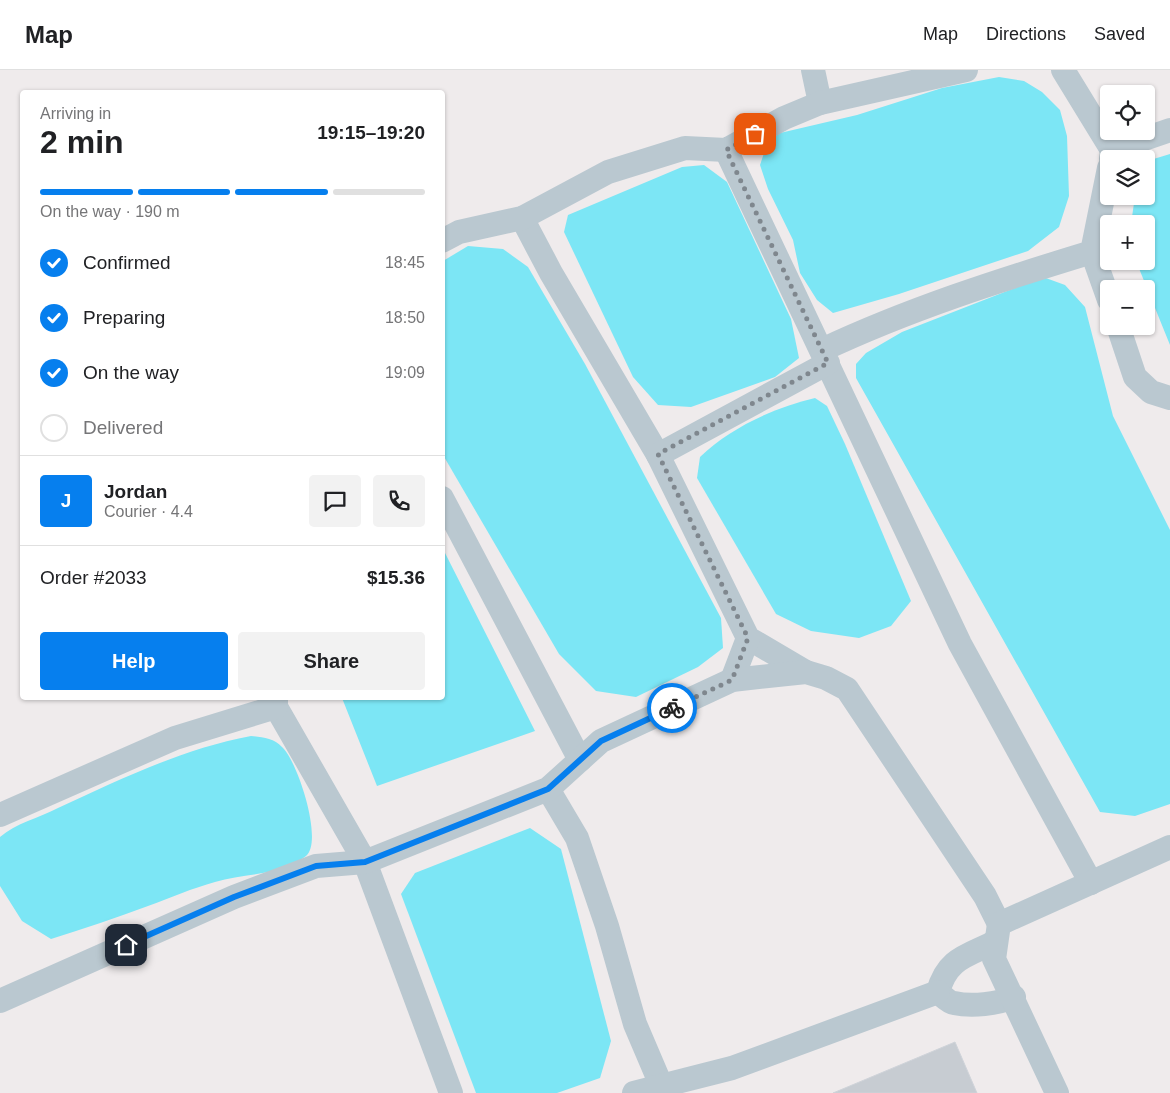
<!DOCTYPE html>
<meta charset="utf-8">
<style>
:root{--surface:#fff;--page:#f2f2f2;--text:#202124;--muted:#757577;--line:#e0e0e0;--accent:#067fee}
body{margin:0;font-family:Arial,sans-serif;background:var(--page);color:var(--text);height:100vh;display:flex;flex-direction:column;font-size:19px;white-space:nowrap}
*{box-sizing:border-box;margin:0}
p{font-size:16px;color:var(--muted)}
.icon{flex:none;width:28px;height:28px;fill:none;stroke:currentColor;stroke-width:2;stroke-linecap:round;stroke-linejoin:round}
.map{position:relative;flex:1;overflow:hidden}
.sheet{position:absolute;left:20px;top:20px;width:425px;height:610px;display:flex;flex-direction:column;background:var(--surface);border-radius:5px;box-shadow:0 1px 4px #0004}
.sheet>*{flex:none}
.buttons{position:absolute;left:1100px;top:15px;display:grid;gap:10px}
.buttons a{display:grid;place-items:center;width:55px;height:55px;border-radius:5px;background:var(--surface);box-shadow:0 1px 4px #0004;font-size:25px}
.pin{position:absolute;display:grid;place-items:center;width:42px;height:42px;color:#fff;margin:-21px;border-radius:10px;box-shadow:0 2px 8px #0006}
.courier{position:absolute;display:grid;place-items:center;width:50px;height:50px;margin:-25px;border:4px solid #067fee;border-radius:50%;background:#fff;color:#222;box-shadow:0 1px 6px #0007}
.overview em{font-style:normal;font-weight:700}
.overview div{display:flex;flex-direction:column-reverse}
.overview{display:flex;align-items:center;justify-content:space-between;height:85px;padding:0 20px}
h1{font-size:32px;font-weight:700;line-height:38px}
.bar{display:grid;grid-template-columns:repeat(4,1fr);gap:8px 5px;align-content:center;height:60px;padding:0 20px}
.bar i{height:6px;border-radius:4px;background:var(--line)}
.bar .current{background:var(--accent)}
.bar p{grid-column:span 4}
.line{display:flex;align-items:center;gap:12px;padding:0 20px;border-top:1px solid var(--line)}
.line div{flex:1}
.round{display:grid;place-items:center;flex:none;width:52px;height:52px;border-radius:5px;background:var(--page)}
ol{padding:0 20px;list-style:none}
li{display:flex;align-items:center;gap:15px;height:55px}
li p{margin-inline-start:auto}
li .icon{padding:5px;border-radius:50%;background:var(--accent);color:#fff;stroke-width:4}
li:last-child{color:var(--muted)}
li i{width:28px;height:28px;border:2px solid var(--line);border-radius:50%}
.primary-button{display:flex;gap:10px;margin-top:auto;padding:10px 20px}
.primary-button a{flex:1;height:58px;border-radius:5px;background:var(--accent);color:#fff;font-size:20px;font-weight:700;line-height:58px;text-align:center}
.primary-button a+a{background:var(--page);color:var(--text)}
header{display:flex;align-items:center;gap:30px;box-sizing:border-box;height:70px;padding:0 25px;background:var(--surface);border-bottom:1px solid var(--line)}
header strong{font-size:24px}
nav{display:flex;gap:28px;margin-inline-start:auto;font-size:18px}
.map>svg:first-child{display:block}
.water{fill:#7ce6f5}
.building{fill:#c7ccd2;stroke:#cfd3d9}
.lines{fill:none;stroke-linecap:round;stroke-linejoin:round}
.minor{stroke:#bac8d0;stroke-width:24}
.done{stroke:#7f878e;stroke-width:5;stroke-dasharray:0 9}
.route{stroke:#067fee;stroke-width:6}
</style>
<header>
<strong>Map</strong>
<nav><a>Map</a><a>Directions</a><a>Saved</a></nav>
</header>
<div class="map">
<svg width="1170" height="1023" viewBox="0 0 1170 1023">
<rect width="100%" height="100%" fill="#efebec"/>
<!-- water -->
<g class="water">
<polygon points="999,7 1024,11 1042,22 1060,40 1067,66 1069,126 1059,157 1028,181 899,224 833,243 817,230 800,203 793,170 768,119 760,95 768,71 780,63 857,45 942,18"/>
<polygon points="1170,84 1170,275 1136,191 1146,191 1146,154 1131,154 1135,126 1146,126 1147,91"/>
<polygon points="704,95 727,112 791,249 799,288 775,307 691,337 658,335 633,307 564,162 568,145 682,97"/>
<polygon points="468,176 503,179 528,197 585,294 721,548 723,578 698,597 636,627 596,621 559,584 443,385 443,191"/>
<polygon points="1043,207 1065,215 1085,237 1113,346 1170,460 1170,734 1135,746 1100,742 856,308 856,294 866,283 902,262"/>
<path d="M815 328 827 336 845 374 911 531 891 556 859 568 811 561 776 544 697 408 700 387C730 358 773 338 815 328Z"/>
<polygon points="443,479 535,661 377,716 342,628 442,628"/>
<path d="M251 666C262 667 274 668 282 677 297 690 324 771 306 786 282 806 244 803 215 812 193 818 170 828 148 836 116 848 83 859 51 869L22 851 0 816V767C16 753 39 748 58 738 121 709 182 679 251 666Z"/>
<polygon points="530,758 561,779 611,971 600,1008 557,1023 476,1023 401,824 415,803"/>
</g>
<!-- building -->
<polygon class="building" points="955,972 977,1023 833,1023"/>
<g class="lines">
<!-- minor -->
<g class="minor">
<polyline points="813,0 820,33"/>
<polyline points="1063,0 1112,80"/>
<polyline points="726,80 960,574 1091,813"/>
<polyline points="1111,89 1112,80 1170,60"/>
<polyline points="522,148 551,203 658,385 748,568 806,602"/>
<polyline points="442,171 459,162 522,148 608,102 685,78 726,80 784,48 820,33 966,0"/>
<polyline points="1092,182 1109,230"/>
<polyline points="1118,256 1135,307 1151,322 1170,328"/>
<path d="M822 280C909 239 1000 210 1092 182L1109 98"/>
<polyline points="658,385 828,293"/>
<polyline points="442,428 580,690"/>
<polyline points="732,610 748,568"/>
<polyline points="276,628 276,637 365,792 451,1023"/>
<polyline points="548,719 577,768 607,856 635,954 661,1015"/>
<polyline points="0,745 175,668 276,637"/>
<path d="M995 872C967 886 947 888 938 922 943 926 948 932 954 933 972 937 997 934 1014 927"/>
<polyline points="0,931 234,827 316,796 365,792 548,719 601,671 732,610 806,602 826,608 847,619 985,826 999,854"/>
<polyline points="634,1023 732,998 938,922"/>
<polyline points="1057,1023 994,889 999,854 1170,777"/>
</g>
</g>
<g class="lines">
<!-- done -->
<polyline class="done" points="672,638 732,610 748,568 658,384 828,293 726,80 755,64"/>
<!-- route -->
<polyline class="route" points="126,875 234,827 316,796 365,792 548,719 601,671 672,638"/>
</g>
</svg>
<div class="buttons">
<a><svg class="icon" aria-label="locate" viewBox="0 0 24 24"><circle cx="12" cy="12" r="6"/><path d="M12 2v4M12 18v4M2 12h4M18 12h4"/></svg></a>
<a><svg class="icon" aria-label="layers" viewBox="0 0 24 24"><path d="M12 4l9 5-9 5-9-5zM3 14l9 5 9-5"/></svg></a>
<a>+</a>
<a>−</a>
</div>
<div class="pin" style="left:755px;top:64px;background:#ea580c"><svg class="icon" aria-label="bag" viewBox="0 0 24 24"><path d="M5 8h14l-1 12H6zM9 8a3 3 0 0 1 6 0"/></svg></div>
<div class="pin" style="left:126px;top:875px;background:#1f2937"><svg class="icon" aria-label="home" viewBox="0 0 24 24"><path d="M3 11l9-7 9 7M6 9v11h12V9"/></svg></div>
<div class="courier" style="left:672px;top:638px"><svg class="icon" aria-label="bike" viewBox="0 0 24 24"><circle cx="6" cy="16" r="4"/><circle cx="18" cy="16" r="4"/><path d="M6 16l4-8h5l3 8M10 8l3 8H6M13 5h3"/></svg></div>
<section class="sheet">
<div class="overview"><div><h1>2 min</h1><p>Arriving in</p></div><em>19:15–19:20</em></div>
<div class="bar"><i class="current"></i><i class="current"></i><i class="current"></i><i></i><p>On the way · 190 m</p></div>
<ol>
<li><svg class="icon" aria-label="check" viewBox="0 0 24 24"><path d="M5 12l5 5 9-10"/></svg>Confirmed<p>18:45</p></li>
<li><svg class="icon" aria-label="check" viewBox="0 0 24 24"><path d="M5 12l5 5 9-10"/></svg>Preparing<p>18:50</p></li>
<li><svg class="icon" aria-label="check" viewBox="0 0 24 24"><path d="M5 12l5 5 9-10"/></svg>On the way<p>19:09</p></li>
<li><i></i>Delivered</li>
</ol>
<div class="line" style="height:90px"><b class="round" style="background:var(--accent);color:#fff">J</b><div><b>Jordan</b><p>Courier · 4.4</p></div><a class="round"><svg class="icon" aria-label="chat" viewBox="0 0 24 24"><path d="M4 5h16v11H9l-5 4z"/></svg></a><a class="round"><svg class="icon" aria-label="phone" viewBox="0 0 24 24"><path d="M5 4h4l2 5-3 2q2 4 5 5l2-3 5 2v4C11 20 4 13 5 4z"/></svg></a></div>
<div class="line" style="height:65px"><div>Order #2033</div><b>$15.36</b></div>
<div class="primary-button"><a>Help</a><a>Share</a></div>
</section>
</div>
